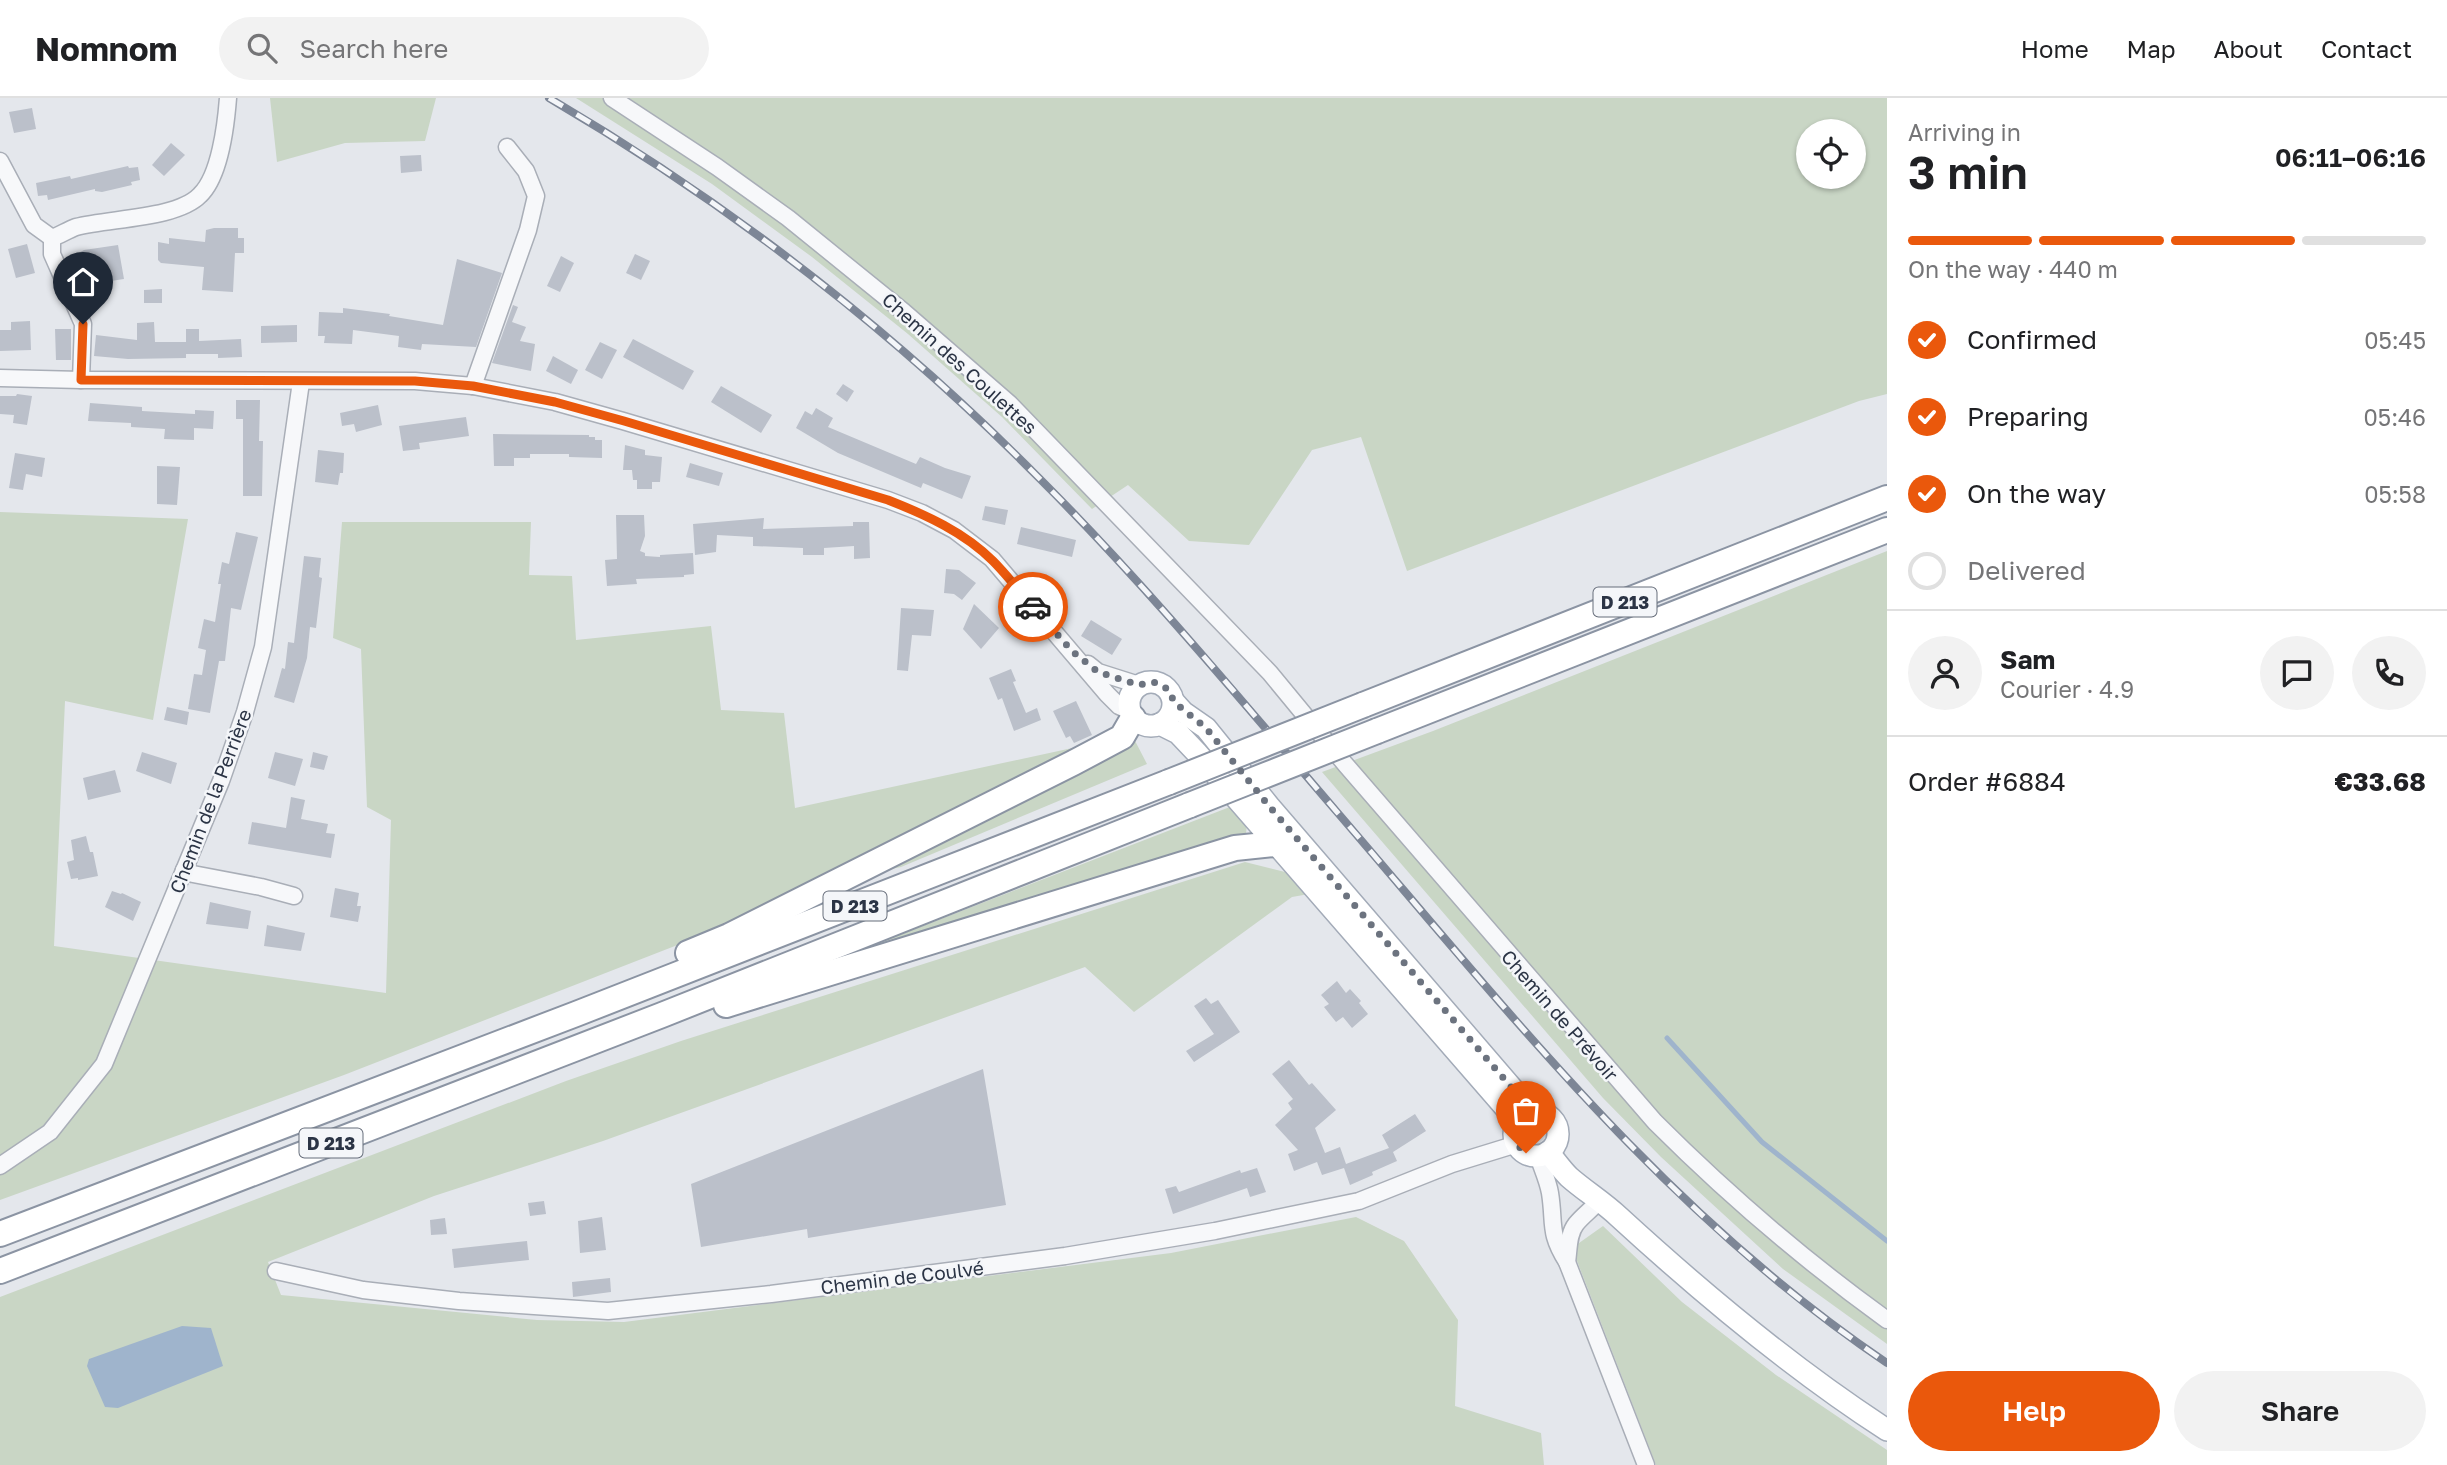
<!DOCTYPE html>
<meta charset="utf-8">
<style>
:root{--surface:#fff;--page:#f2f2f2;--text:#202124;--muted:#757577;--line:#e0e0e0;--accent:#ea580c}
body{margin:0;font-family:"Golos Text",sans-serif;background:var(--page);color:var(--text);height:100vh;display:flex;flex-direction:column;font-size:26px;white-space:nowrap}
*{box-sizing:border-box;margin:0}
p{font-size:23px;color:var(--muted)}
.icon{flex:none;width:38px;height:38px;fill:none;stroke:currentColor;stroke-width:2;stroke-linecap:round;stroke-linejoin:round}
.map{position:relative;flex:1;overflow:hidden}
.details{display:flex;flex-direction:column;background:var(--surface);width:560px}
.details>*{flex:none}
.controls{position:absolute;left:1796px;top:21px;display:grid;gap:14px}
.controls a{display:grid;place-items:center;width:70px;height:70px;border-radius:50%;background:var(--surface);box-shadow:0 2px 5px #0004;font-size:35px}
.pin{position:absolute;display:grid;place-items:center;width:60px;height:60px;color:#fff;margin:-72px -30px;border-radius:50% 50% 50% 0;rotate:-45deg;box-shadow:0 0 7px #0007}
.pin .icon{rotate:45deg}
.courier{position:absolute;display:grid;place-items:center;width:70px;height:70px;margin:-35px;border:5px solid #ea580c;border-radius:50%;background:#fff;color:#222;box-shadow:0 2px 9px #0007}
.head em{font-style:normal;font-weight:600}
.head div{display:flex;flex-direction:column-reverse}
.head{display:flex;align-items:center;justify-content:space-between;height:119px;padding:0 21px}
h1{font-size:46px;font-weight:600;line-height:52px}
.bar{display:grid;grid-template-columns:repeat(4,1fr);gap:10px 7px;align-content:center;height:84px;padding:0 21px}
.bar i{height:9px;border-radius:5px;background:var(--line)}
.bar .current{background:var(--accent)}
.bar p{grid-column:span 4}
.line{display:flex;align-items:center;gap:18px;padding:0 21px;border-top:2px solid var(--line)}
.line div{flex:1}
.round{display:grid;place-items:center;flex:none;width:74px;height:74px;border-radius:37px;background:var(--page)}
ol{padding:0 21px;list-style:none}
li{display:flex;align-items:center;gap:21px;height:77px}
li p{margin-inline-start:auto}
li .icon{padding:7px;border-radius:50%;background:var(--accent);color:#fff;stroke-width:4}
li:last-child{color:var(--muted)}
li i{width:38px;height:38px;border:4px solid var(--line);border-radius:50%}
.action{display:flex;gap:14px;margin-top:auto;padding:14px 21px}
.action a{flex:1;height:80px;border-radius:42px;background:var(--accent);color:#fff;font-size:28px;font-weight:600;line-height:80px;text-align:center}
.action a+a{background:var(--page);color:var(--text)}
header{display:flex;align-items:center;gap:42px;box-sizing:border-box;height:98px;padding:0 35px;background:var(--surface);border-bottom:2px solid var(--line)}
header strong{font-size:33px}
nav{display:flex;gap:38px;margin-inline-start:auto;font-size:24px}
.search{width:490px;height:63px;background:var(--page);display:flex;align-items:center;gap:18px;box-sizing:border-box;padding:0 24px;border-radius:38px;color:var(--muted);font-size:26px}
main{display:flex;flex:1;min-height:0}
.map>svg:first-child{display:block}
.green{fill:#c9d6c5;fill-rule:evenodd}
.water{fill:#9fb4cc}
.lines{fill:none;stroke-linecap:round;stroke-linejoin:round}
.stream{stroke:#9fb4cc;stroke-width:5}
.building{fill:#bbc0ca}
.minor-casing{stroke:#a9aeb7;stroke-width:19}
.major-casing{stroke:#a3abb8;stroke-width:24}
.highway-casing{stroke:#8b94a3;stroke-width:28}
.minor{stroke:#f7f8fa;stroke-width:16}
.major{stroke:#fff;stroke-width:21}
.highway{stroke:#fff;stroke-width:24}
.rail-casing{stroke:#7d8696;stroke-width:8}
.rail{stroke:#f4f6f9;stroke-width:5;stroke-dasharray:16;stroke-linecap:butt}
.highway-bridge-casing{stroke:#8b94a3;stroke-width:28;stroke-linecap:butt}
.highway-bridge{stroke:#fff;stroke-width:24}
.done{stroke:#6c737f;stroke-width:7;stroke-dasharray:0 12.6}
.route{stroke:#ea580c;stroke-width:9}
.labels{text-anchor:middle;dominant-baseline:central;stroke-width:5;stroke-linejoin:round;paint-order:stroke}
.shield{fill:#f4f6f9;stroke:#676e7b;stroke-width:2}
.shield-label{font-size:18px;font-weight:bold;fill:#2b3445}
.street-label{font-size:19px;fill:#2b3445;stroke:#f4f6f9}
</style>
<header>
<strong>Nomnom</strong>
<div class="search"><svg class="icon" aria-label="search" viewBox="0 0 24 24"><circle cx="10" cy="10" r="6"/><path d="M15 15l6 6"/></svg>Search here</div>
<nav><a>Home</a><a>Map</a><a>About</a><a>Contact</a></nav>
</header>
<main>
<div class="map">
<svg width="1887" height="1367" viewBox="0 0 1887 1367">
<rect width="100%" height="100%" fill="#e4e7ec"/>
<!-- green -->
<g class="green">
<polygon points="270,0 436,0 425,43 345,45 277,64"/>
<path d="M576 0H1887V296L1859 303 1407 473 1361 339 1312 352 1249 447 1189 443 1128 387 1092 411 1002 319 908 236 812 159 712 86ZM1808 33H1853V79H1808Z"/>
<polygon points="0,414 188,421 153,622 65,603 54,848 386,895 391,722 367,709 361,551 333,540 342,424 531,424 529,477 572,478 576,542 711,528 721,612 784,615 795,710 1132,637 1147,666 901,769 797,791 698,839 344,977 0,1102"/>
<polygon points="1887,453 1887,1246 1783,1171 1661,1059 1603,1000 1322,674 1433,633"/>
<polygon points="1235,707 1247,723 1246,737 868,856 866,850"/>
<polygon points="1245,764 1285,774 1309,796 1292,799 1134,914 1085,869 603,1043 434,1098 268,1164 281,1197 537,1222 624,1224 1171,1155 1356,1119 1404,1143 1458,1222 1455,1308 1541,1335 1544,1367 0,1367 0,1199 566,983 681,943"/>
<polygon points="1603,1128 1682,1204 1776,1277 1887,1352 1887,1367 1656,1367 1572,1150"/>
</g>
<!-- water -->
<polygon class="water" points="182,1228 211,1230 223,1268 118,1310 105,1309 87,1268 89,1261"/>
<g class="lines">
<!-- stream -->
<polyline class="stream" points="1667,940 1762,1044 1887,1143"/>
</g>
<!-- building -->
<g class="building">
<polygon points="32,10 36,31 14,35 9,14"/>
<polygon points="171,45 185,57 164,78 152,67"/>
<polygon points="421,57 422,73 401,75 400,58"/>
<polygon points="128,68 129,70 138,69 140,82 131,84 132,87 102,94 95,93 95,91 48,102 47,97 38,98 36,85 70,78 71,81"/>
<polygon points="214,130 238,130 238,140 244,140 244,155 235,155 233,194 202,192 204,169 161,165 158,162 158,144 169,146 169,140 205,144 206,132"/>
<polygon points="27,146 35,175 16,180 8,151"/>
<polygon points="118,147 124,181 78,188 74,180 82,177 73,158 84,152"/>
<polygon points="635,156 650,163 641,182 626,175"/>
<polygon points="561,158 574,165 560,194 547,188"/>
<polygon points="457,161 502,175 476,249 422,246 421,252 398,249 399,238 353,232 352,246 324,245 325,238 318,238 319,214 343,215 343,210 390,216 389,218 443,227"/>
<polygon points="162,191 162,205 144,205 144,192"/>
<polygon points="513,207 518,209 512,224 526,229 520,243 535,246 531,273 492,265"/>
<polygon points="30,223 31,252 0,253 0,232 11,232 11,224"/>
<polygon points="154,224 155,244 186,244 186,231 199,231 199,243 241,241 242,259 218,260 218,256 186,256 186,260 128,261 94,258 96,237 137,242 137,225"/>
<polygon points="297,227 297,244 261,245 261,228"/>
<polygon points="55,231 71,231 71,262 56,262"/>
<polygon points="633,241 694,273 683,292 623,259"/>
<polygon points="600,244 617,252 602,281 585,272"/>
<polygon points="553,258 578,272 571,286 546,273"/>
<polygon points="843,286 854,293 847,304 836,296"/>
<polygon points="721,288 772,317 761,335 711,304"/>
<polygon points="17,296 32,298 27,327 13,325 14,317 0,316 0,298 16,298"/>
<polygon points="236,302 260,302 259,343 263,343 262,398 243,398 243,321 236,321"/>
<polygon points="90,305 142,309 142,313 195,316 195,312 214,313 213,331 194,330 194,342 164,341 165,331 131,329 131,325 88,323"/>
<polygon points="378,307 382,327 356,334 354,326 342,328 340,315"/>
<polygon points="816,310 833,320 828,329 916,366 920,359 945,370 971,378 962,401 923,385 921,390 838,355 796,330 805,313 812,317"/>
<polygon points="466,319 469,338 419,345 420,351 403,353 399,328"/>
<polygon points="493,336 589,337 589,339 595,339 595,342 602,342 602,360 569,359 569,356 530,356 530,360 514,360 514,368 494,368"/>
<polygon points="625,347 645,352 645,357 662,359 660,384 652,384 652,391 637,391 637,382 633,382 632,372 623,372"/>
<polygon points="318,352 344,355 343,375 340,375 338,387 315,384"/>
<polygon points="15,355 45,360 42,379 26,376 23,392 9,390"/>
<polygon points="690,365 723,375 719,388 686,379"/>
<polygon points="157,368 180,369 177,407 157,406"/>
<polygon points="985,408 1008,412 1005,427 982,422"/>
<polygon points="616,417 644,417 645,438 640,453 645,455 645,458 660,459 660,457 693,455 694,476 684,477 684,479 636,481 637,486 607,488 605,462 617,461"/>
<polygon points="764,420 763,431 853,428 853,424 869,424 870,460 854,461 854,448 824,450 824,457 803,457 803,450 753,448 753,439 717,437 716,454 695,457 693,426"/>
<polygon points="1021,429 1076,442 1072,459 1017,446"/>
<polygon points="236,434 258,439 241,512 231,510 225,563 219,563 210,615 188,611 194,576 202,577 206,552 198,550 204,521 215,524 221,486 218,486 222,464 229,466"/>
<polygon points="304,458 321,460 319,479 322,480 316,530 310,529 307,560 294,605 274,599 282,570 285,571 288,544 294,545"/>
<polygon points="946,471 959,472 976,485 962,502 954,496 944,495"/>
<polygon points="974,506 999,530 981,551 963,531"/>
<polygon points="901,510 934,512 931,538 912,537 908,573 897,572"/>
<polygon points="1091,522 1122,541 1112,557 1081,538"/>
<polygon points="1011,571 1016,583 1013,584 1026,615 1037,610 1041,622 1014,633 1002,600 998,602 989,580"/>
<polygon points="1076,603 1092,637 1074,645 1070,638 1066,640 1053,613"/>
<polygon points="167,609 189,614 187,627 164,622"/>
<polygon points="142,654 177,665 171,686 136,673"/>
<polygon points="275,654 303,661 295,688 268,680"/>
<polygon points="313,654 328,658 324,672 310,669"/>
<polygon points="115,672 121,694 88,702 83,680"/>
<polygon points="291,699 305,702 301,721 328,726 326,735 335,736 331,760 248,746 252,724 286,730"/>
<polygon points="86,738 90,754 93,754 98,778 78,782 78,780 71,781 67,764 74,762 71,742"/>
<polygon points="335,790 359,795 357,808 361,808 358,824 330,819"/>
<polygon points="112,793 121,796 122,795 141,804 133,823 105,809"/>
<polygon points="210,804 251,813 248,831 206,826"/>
<polygon points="267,827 305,835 301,853 264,848"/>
<polygon points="1337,883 1346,895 1350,891 1361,903 1359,905 1368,916 1352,930 1343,919 1336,924 1324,909 1329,906 1321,897"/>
<polygon points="1206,900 1211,906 1218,902 1240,934 1194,964 1186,953 1214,936 1194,908"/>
<polygon points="1289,962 1309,987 1312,985 1336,1012 1315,1030 1325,1055 1340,1049 1346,1066 1389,1050 1382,1037 1415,1016 1426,1033 1393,1054 1397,1063 1372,1074 1373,1077 1350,1087 1344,1070 1322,1077 1317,1064 1294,1073 1288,1056 1298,1052 1275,1027 1292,1011 1288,1005 1293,1001 1272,976"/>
<polygon points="983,971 1006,1107 808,1140 807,1131 701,1149 691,1086"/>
<polygon points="1257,1070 1266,1094 1250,1099 1247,1090 1173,1116 1165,1091 1176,1088 1179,1094 1240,1072 1241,1075"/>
<polygon points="544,1103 546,1116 530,1118 528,1105"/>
<polygon points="602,1119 606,1152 580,1155 578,1123"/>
<polygon points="445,1120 447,1136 431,1137 430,1122"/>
<polygon points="527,1143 529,1162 454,1170 452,1151"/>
<polygon points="610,1180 611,1194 573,1199 572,1184"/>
</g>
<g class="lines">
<!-- minor casing -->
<g class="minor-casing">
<g id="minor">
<path d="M612 0 717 69 788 120 904 214 1010 306 1270 575 1345 666 1655 1024C1727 1096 1804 1162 1887 1222"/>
<polyline points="0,63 34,127 52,140"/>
<polyline points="0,280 81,282 415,283 473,288 555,304 623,323 888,402 922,415 954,432 992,461 1107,596 1119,608 1130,613"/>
<path d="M81 282 83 226 52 156V140C60 137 68 132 76 129 110 120 177 121 200 97 220 78 226 26 228 0"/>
<polyline points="473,288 528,132 536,98 526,73 507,49"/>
<polyline points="1088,566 1098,574 1139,587"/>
<polyline points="184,772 193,776 261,789 294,798"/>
<path d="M1538 1058C1542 1070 1548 1083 1550 1095 1555 1126 1548 1134 1567 1164L1646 1367"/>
<polyline points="0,1068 50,1034 104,966 221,683 245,614 263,549 301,284"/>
<path d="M1567 1164C1569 1151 1568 1136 1576 1126 1584 1116 1593 1111 1600 1101"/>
<polyline points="276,1173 363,1192 459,1203 608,1213 771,1196 1065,1158 1215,1133 1359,1103 1452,1066 1517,1046"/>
</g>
</g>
<!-- major casing -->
<g class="major-casing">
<g id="major">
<circle cx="1151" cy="606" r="22"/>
<polyline points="1174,604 1183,614 1206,630 1269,708 1518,997 1531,1015"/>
<polyline points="1160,626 1178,635 1196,654 1518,1024"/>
<circle cx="1536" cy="1036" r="22"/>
<path d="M1548 1054C1555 1062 1561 1071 1569 1079 1585 1093 1603 1104 1619 1119 1703 1196 1791 1270 1887 1332"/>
</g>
</g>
<!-- highway casing -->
<g class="highway-casing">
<g id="highway">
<polyline points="1363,607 1887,400"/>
<polyline points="1377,633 1887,432"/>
<polyline points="688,855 729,838 1073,665 1122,639 1133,620"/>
<polyline points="726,907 1235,750 1275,746"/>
<polyline points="0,1136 576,916 1169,684"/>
<polyline points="0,1173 662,917 1190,707"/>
</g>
</g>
<!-- minor -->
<use href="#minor" class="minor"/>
<!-- major -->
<use href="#major" class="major"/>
<!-- highway -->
<use href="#highway" class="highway"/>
<!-- rail casing -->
<g class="rail-casing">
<path id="rail" d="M549 0C728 105 894 233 1040 381 1145 486 1240 601 1337 714 1509 914 1666 1116 1887 1265"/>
</g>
<!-- rail -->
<use href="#rail" class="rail"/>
<!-- highway-bridge casing -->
<g class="highway-bridge-casing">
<g id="highway-bridge">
<polyline points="1169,684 1363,607"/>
<polyline points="1190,707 1377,633"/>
</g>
</g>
<!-- highway-bridge -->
<use href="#highway-bridge" class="highway-bridge"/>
</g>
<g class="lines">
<!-- done -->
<path class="done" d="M1033 509 1072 553 1098 574 1139 587 1151 584 1158 585 1169 592 1174 604 1206 630 1269 708 1518 997 1531 1015C1512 1023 1509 1043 1526 1055"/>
<!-- route -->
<path class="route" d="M83 226 81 282 415 283 473 288 555 304 624 323 888 402C926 417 964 434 993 463 1007 477 1020 494 1033 509"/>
</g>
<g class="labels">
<!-- shield labels -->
<g class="shield">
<rect x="1593.5" y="489.5" width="63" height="29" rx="5"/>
<rect x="823.5" y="793.5" width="63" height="29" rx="5"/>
<rect x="299.5" y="1030.5" width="63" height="29" rx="5"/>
</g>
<g class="shield-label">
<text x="1625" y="504">D 213</text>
<text x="855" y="808">D 213</text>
<text x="331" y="1045">D 213</text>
</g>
<!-- street labels -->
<g class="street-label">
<text transform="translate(960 265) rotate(42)">Chemin des Coulettes</text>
<text transform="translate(210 703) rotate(-69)">Chemin de la Perrière</text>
<text transform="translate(1560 917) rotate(49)">Chemin de Prévoir</text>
<text transform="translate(902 1179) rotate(-7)">Chemin de Coulvé</text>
</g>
</g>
</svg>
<div class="controls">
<a><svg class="icon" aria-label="locate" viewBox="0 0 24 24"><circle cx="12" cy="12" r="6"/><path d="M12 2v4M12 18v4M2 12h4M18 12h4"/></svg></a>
</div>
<div class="pin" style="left:1526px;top:1055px;background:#ea580c"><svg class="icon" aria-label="bag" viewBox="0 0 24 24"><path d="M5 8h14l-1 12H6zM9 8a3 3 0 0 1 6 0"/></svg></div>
<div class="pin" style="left:83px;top:226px;background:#1f2937"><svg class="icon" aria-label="home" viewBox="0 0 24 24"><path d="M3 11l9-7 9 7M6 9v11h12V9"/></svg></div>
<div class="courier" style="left:1033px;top:509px"><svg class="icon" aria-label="car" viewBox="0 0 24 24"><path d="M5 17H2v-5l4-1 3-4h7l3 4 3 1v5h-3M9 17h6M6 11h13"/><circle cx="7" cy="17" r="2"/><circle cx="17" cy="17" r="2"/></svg></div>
</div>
<section class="details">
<div class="head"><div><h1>3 min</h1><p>Arriving in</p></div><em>06:11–06:16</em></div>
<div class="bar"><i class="current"></i><i class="current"></i><i class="current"></i><i></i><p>On the way · 440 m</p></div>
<ol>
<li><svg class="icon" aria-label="check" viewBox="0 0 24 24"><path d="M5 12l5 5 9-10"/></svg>Confirmed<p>05:45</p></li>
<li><svg class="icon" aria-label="check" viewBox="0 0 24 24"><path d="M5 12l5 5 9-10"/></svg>Preparing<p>05:46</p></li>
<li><svg class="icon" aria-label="check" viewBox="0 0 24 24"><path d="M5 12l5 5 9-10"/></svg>On the way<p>05:58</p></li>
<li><i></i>Delivered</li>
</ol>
<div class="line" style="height:126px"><a class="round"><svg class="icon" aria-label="person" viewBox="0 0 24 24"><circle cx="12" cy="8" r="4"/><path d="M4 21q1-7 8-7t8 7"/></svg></a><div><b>Sam</b><p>Courier · 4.9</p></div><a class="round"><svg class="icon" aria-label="chat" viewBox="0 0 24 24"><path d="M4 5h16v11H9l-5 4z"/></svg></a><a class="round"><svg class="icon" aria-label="phone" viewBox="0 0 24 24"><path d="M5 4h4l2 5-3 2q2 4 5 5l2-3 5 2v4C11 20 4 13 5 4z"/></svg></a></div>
<div class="line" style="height:91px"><div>Order #6884</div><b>€33.68</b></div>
<div class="action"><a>Help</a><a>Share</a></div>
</section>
</main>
